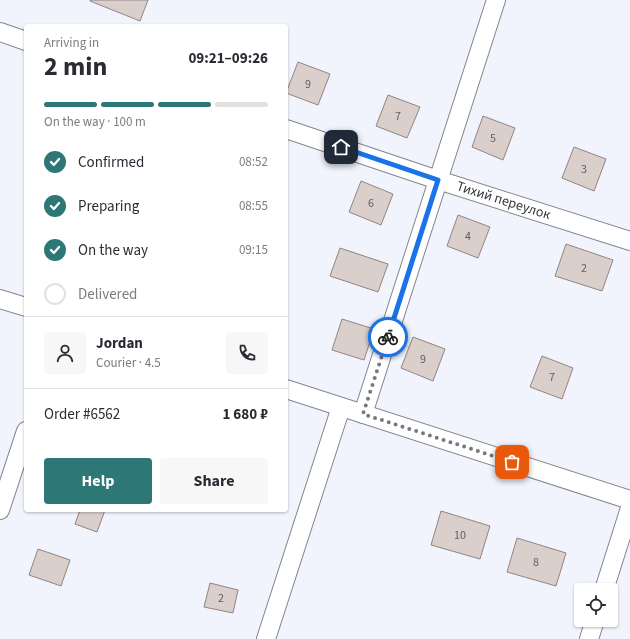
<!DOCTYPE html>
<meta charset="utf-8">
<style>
:root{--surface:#fff;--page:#f7f7f7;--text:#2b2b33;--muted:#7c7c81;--line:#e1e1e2;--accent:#2d7776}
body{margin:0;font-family:"Source Sans 3",sans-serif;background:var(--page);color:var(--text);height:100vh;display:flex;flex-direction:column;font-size:15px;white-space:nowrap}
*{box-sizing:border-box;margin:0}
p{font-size:13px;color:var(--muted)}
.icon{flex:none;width:22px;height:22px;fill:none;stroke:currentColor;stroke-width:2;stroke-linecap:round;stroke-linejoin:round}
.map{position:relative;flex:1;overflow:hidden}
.drawer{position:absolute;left:24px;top:24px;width:264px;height:488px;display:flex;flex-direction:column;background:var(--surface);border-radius:4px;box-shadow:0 1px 3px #0004}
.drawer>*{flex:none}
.controls{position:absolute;left:574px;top:583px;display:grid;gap:8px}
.controls a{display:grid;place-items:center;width:44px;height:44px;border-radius:4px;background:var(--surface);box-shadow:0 1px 3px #0004;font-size:20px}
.pin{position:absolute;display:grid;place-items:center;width:34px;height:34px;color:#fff;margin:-17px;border-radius:8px;box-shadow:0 2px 6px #0006}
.courier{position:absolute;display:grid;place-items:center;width:40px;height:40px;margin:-20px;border:3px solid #1a73e8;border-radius:50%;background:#fff;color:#222;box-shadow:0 1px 5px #0007}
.summary em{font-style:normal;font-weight:700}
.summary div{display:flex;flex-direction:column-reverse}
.summary{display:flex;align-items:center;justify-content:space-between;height:68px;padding:0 20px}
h1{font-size:26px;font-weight:700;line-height:30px}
.bar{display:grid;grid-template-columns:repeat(4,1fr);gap:6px 4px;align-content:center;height:48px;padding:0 20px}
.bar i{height:5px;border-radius:3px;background:var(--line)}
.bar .on{background:var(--accent)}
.bar p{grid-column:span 4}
.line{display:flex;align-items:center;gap:10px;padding:0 20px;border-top:1px solid var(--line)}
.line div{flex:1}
.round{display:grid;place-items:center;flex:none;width:42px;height:42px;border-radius:4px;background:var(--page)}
ol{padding:0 20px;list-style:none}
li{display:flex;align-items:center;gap:12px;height:44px}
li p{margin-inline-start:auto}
li .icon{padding:4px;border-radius:50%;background:var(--accent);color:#fff;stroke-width:4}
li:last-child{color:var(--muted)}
li i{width:22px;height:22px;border:2px solid var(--line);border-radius:50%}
.cta{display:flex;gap:8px;margin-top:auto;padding:8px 20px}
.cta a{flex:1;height:46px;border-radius:4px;background:var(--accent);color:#fff;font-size:16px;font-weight:700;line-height:46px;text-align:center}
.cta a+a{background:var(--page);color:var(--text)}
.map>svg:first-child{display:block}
.building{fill:#dbcfcc;stroke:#908582}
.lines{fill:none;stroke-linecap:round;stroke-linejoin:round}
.street-casing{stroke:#84868f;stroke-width:20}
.street{stroke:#fff;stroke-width:18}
.done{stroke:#77797f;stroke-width:4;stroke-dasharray:0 7.2}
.route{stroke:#1a73e8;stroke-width:5}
.labels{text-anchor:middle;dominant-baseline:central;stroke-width:4;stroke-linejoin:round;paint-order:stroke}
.number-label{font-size:12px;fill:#5f5d5f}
.street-label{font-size:14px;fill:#36373b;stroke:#fff}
</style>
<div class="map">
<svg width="630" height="639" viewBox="0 0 630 639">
<rect width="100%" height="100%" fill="#f1f3fd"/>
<!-- building -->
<g class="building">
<polygon points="90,0 148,0 140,21 90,1"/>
<polygon points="298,62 330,74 318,105 286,93"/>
<polygon points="388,95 420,107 407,138 376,126"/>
<polygon points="483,116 515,128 503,160 472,147"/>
<polygon points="574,147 606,159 594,191 562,178"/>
<polygon points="361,181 393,194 381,225 349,212"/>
<polygon points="458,215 490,227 478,258 447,246"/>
<polygon points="566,244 613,260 602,291 555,276"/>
<polygon points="340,248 388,264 378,292 330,276"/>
<polygon points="342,319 374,329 364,360 332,350"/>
<polygon points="413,337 445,349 433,381 401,368"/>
<polygon points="542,356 573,368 562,399 530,387"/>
<polygon points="80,510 105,510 97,532 75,524"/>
<polygon points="441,511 490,526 480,559 431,545"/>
<polygon points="517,538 566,553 556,586 507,572"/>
<polygon points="38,549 70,560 61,586 29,575"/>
<polygon points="210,583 238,590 233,613 204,607"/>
</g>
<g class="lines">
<!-- street casing -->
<g class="street-casing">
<g id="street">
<polyline points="0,32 26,41"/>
<path id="s1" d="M286 129 438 180 630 241"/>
<polyline points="0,299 26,307"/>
<polyline points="286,389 630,500"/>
<polyline points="363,414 496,0"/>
<polyline points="0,510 26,431"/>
<polyline points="604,590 630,508"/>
<polyline points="266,639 341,407"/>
<polyline points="589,639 595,620"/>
</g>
</g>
<!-- street -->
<use href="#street" class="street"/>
</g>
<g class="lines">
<!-- done -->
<polyline class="done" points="388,337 363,414 512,462"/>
<!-- route -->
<polyline class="route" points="341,147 438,180 388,337"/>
</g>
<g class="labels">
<!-- number labels -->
<g class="number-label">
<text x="308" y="84">9</text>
<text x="398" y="116">7</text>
<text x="493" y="138">5</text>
<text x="584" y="169">3</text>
<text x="371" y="203">6</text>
<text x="468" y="236">4</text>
<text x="584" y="268">2</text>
<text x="423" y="359">9</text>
<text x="552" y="377">7</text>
<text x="460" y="535">10</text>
<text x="536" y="562">8</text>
<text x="221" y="598">2</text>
</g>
<!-- street labels -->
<g class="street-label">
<text stroke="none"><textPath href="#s1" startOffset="229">Тихий переулок</textPath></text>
</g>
</g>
</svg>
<div class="controls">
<a><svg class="icon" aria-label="locate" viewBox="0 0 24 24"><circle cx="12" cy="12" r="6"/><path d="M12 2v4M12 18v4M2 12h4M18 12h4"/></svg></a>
</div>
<div class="pin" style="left:512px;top:462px;background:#ea580c"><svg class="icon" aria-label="bag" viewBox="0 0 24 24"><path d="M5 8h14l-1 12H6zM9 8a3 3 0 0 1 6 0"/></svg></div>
<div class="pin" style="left:341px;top:147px;background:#1f2937"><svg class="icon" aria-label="home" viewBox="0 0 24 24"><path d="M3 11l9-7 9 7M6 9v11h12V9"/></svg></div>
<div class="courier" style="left:388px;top:337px"><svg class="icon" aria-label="bike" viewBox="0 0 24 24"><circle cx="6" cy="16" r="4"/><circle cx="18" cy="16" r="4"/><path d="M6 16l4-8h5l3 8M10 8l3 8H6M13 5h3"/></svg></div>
<section class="drawer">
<div class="summary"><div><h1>2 min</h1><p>Arriving in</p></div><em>09:21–09:26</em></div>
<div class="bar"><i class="on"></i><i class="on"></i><i class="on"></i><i></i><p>On the way · 100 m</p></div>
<ol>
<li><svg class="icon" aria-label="check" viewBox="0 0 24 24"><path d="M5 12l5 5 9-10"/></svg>Confirmed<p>08:52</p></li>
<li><svg class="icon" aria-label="check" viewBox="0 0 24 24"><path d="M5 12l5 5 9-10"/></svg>Preparing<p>08:55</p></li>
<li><svg class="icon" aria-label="check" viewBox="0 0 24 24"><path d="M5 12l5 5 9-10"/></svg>On the way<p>09:15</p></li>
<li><i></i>Delivered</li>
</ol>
<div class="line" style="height:72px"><a class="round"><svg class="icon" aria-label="person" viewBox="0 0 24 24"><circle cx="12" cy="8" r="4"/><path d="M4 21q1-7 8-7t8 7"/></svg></a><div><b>Jordan</b><p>Courier · 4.5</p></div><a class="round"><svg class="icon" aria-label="phone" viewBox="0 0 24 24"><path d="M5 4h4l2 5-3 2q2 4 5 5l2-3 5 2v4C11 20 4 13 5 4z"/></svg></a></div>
<div class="line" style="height:52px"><div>Order #6562</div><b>1 680 ₽</b></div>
<div class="cta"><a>Help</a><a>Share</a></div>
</section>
</div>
